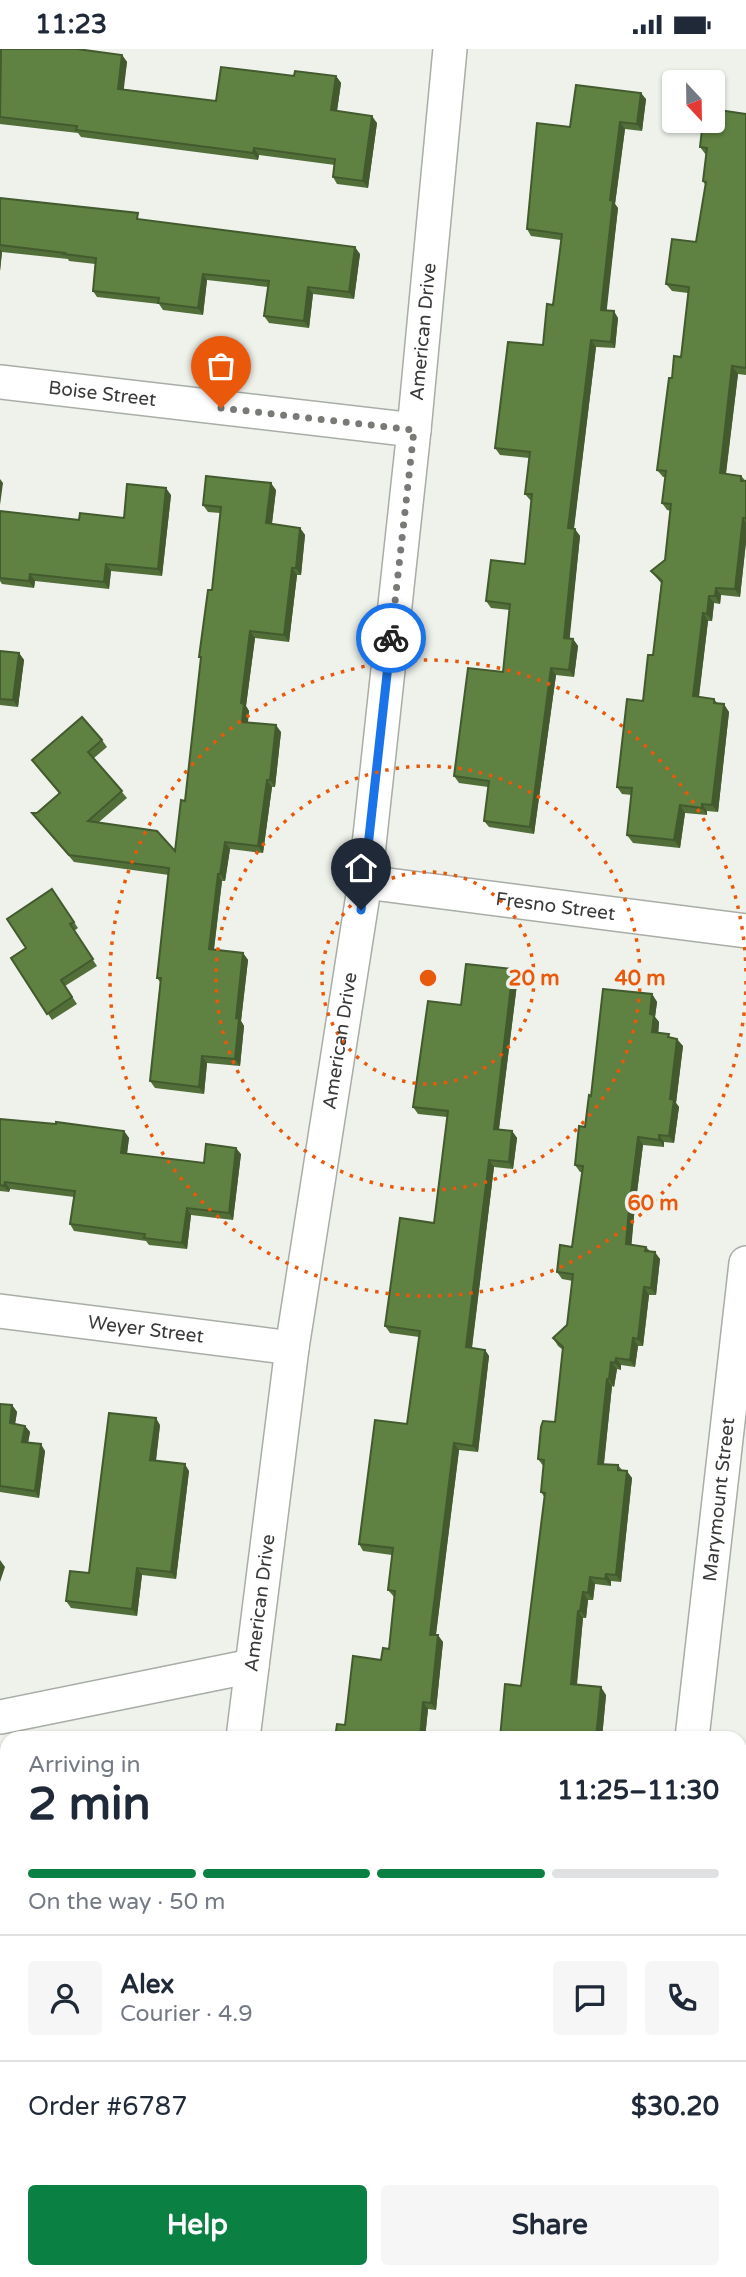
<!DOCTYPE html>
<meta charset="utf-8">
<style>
:root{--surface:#fff;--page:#f6f6f7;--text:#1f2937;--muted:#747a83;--line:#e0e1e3;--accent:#0b8043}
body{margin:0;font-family:"Varela Round",sans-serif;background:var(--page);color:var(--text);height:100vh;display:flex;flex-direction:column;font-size:26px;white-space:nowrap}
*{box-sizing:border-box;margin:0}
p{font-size:23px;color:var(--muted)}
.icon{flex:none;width:38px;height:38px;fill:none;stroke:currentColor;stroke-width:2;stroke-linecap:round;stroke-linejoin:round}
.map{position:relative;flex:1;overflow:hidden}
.details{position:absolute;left:0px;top:1682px;width:747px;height:548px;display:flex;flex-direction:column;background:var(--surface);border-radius:21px 21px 0 0;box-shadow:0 2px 5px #0004}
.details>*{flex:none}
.needle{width:46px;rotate:158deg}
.buttons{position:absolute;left:662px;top:21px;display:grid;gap:14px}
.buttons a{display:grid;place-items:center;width:63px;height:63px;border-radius:7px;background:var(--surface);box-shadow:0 2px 5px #0004;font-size:35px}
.pin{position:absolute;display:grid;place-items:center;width:60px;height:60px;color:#fff;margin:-72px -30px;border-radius:50% 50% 50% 0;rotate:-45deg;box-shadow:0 0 7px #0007}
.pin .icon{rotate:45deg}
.courier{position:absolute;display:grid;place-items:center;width:70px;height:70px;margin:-35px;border:5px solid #1a73e8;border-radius:50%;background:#fff;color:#222;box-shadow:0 2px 9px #0007}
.head em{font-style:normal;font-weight:800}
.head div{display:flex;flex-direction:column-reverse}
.head{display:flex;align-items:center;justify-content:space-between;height:119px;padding:0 28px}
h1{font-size:46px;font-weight:800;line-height:52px}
.bar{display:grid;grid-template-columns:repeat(4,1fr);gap:10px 7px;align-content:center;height:84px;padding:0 28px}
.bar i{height:9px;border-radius:5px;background:var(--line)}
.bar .selected{background:var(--accent)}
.bar p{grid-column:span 4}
.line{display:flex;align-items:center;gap:18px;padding:0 28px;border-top:2px solid var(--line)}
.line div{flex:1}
.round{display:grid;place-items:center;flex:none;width:74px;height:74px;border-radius:7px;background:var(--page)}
.button{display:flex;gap:14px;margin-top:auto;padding:14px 28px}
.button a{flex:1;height:80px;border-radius:7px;background:var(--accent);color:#fff;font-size:28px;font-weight:800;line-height:80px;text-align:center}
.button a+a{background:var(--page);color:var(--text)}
.status{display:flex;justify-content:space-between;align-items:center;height:49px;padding:0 35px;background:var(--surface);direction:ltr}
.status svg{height:19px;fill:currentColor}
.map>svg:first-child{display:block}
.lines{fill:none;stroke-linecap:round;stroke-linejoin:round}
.minor-casing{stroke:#a8ada6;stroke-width:36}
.tertiary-casing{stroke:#a8ada6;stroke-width:41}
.minor{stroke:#fff;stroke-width:33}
.tertiary{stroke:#fff;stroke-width:38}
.wall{fill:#526f39}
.shaded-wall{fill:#425a2e}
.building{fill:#5f8142;stroke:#425a2e;stroke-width:2}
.done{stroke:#787a76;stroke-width:7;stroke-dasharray:0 12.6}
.route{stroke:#1a73e8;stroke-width:9}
.ring{fill:none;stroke:#e8590c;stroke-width:3.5;stroke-dasharray:3.5 7}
.labels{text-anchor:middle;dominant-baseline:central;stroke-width:7;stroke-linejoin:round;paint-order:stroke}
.street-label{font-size:19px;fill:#383a37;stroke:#eef2eb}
.centre{fill:#e8590c;stroke:#eef2eb;stroke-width:3.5}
.ring-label{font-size:21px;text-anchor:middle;font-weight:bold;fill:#e8590c;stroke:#eef2eb;stroke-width:7;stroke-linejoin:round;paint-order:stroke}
</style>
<div class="status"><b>11:23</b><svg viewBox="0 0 49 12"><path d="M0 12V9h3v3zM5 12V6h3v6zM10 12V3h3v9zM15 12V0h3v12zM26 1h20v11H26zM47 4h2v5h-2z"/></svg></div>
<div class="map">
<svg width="746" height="2228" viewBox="0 0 746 2228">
<rect width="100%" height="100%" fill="#eef2eb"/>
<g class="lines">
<!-- minor casing -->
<g class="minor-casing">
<g id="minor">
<path id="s1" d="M0 333 414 381"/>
<path id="s2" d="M365 833 746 882"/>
<path id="s3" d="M0 1262 292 1299"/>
<polyline points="0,1668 252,1617"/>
<path id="s4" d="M243 1689 292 1299 365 833 414 381 450 0"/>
<path id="s5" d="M692 1689 746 1214"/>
<polyline points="628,2228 629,2222"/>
</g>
</g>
<!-- tertiary casing -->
<g class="tertiary-casing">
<g id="tertiary">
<polyline points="0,1809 7,1810"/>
<polyline points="740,1900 746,1901"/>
</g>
</g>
<!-- minor -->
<use href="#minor" class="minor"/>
<!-- tertiary -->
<use href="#tertiary" class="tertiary"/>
</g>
<!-- wall -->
<g class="wall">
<polygon points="122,6 127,13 123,40 216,52 294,27 336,27 341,34 337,62 377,74 368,139 337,135 333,128 335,116 259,106 258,111 81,88 78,84 0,75 0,7"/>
<polygon points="646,50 642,82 625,80 615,155 618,159 606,261 618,269 615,299 596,298 574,480 580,487 569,590 573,590 578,597 574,628 556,626 534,785 489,778 484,772 488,738 459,734 454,727 503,623 510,561 491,559 486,552 525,515 531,452 525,445 529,409 500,406 495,399 543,296 553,256 561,191 531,187 527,180 570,78"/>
<polygon points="746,65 746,326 738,325 726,425 741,427 746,432 746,493 740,548 721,546 720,555 714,554 712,572 708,572 699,648 714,650 718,655 729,663 718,763 707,762 707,766 685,764 680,799 633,794 627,786 632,746 622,745 617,738 643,652 653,606 661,534 651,522 665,511 671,462 667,461 662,454 665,428 663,428 657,421 672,329 681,308 688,244 672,242 666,235 696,193 706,137 703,132 706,106 700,98"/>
<polygon points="0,149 360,205 354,250 313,245 309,279 269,274 264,267 268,238 207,231 203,266 163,261 159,255 97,248 93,242 95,215 69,212 68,210 2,203 0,222"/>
<polygon points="276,441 272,475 300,479 305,486 301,526 297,526 289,593 255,589 246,657 249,662 248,673 281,683 275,738 272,738 263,804 230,800 225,832 222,832 214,901 243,904 248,911 241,972 244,977 240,1017 207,1014 204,1045 155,1039 150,1032 160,933 157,929 169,826 74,813 32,764 37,764 60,745 32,711 102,691 107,698 94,709 127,749 99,773 175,802 185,752 201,610 199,608 212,541 220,464 208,463 203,456"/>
<polygon points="171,446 162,527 111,522 109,540 35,532 34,539 2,535 0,532 0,462 79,471 124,469"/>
<polygon points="0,602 19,604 24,611 18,658 0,656"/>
<polygon points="52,840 78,879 74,882 97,917 65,937 77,955 52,971 11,909 26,899"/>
<polygon points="513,920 518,927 499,1080 512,1082 517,1089 513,1120 494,1118 472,1299 485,1301 489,1307 478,1403 459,1401 436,1586 443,1593 436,1661 428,1660 425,1689 335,1689 345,1676 381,1611 389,1600 394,1548 388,1541 392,1506 363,1502 359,1495 407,1375 419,1288 390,1284 385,1277 434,1174 447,1068 418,1065 413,1058 461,956"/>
<polygon points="652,945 657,953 655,968 659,973 658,983 671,989 683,997 676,1054 679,1058 674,1094 664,1093 664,1098 643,1096 634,1167 631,1196 646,1198 650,1202 660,1210 656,1246 649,1246 643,1297 638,1297 635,1318 621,1316 621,1321 617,1320 614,1338 612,1337 604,1415 618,1416 622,1421 632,1429 621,1533 611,1532 611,1537 595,1535 593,1551 588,1551 586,1569 583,1569 577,1636 606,1646 602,1689 500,1689 521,1637 545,1449 541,1443 544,1418 538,1410 555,1373 563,1301 558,1297 553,1289 567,1276 573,1232 562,1230 557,1223 572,1198 582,1123 580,1123 575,1116 585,1078 591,1047"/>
<polygon points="0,1070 124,1082 129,1089 127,1105 204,1114 241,1105 233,1171 191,1166 187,1200 149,1196 146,1192 74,1182 70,1175 74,1148 10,1140 9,1143 0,1142"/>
<polygon points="0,1355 12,1356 17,1363 15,1375 25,1377 30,1383 28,1393 45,1402 39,1449 0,1443"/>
<polygon points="160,1376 156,1412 189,1422 176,1530 142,1526 137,1567 71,1559 66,1552 89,1524"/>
<polygon points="0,1883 7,1884 7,1961 0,1960"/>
<polygon points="740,1998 746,1998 746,2100 740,2099"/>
<polygon points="7,2068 7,2128 0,2128 0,2084 5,2084"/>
<polygon points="404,2222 558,2222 557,2228 428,2228 406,2226"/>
</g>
<!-- shaded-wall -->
<g class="shaded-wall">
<polygon points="122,6 127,13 123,47 118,40"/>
<polygon points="336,27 341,34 336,68 331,61"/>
<polygon points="641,44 646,50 642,82 637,75"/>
<polygon points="372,67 377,74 368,139 363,132"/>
<polygon points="620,73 625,80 615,155 618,159 606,268 601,261 610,151"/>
<polygon points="254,99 259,106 258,111 253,104"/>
<polygon points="355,198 360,205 354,250 349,243"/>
<polygon points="0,200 2,203 0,222"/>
<polygon points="203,225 207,231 203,266 198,259"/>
<polygon points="308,238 313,245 309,279 304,272"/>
<polygon points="614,262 618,269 615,299 611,293"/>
<polygon points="591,291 596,298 573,486 568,479"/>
<polygon points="732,317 738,325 725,431 720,424"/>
<polygon points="0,430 3,434 0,456"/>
<polygon points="271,434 276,441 271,481 266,474"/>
<polygon points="166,439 171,446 162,527 158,520"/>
<polygon points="743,469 746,474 746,493 740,548 735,540"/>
<polygon points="300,479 305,486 301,526 296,519"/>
<polygon points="575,480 580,487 569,596 564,589"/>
<polygon points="106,515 111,522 109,540 104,533"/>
<polygon points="292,519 297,526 289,593 284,586"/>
<polygon points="30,525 35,532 34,539 29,532"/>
<polygon points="716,539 721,546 720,555 715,547"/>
<polygon points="709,547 714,554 712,572 707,565"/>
<polygon points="703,564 708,572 698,654 693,647"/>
<polygon points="250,582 255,589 246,657 249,662 247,680 242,673 241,654"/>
<polygon points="573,590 578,597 574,628 569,621"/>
<polygon points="19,604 24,611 18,658 13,651"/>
<polygon points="551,619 556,626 534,785 530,778"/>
<polygon points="724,655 729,663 718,763 712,756"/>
<polygon points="276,676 281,683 275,738 270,731"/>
<polygon points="267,731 272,738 263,804 258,797"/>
<polygon points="702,755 707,762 707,766 702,759"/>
<polygon points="680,756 685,764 680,799 674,791"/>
<polygon points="225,793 230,800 225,832 220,825"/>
<polygon points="218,825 222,832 213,907 209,900"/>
<polygon points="243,904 248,911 241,972 244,977 240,1017 235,1010 236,969"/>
<polygon points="513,920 518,927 498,1087 494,1080"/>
<polygon points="652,945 657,953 655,968 659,973 658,990 652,983 650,965"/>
<polygon points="677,990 683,997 676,1054 679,1058 674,1094 669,1087 670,1050"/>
<polygon points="202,1007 207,1014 204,1045 199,1038"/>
<polygon points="124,1082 129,1089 126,1111 121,1104"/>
<polygon points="512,1082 517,1089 513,1120 509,1113"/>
<polygon points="659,1086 664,1093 664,1098 659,1091"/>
<polygon points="638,1088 643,1096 634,1167 631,1202 626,1195 629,1160"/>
<polygon points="236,1099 241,1105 233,1171 229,1164"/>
<polygon points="489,1111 494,1118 471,1305 466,1298"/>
<polygon points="5,1133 10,1140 9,1143 4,1137"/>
<polygon points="187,1159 191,1166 187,1200 182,1194"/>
<polygon points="655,1203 660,1210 656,1246 651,1239"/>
<polygon points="644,1238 649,1246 643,1297 638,1290"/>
<polygon points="633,1289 638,1297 635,1318 630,1311"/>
<polygon points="485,1301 489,1307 478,1403 473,1397"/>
<polygon points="616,1309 621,1316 621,1321 615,1314"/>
<polygon points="611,1313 617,1320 614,1338 609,1330"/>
<polygon points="607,1330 612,1337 603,1422 598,1415"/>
<polygon points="12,1356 17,1363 14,1381 10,1374"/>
<polygon points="156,1369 160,1376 155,1418 150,1411"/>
<polygon points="25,1377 30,1383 27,1400 22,1393"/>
<polygon points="454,1394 459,1401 435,1592 430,1586"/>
<polygon points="41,1395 45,1402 39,1449 35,1442"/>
<polygon points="185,1415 189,1422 176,1530 171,1523"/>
<polygon points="627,1422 632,1429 621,1533 616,1526"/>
<polygon points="0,1511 5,1518 0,1533"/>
<polygon points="137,1519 142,1526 137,1567 132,1560"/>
<polygon points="606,1525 611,1532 611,1537 605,1530"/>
<polygon points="590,1528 595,1535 593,1551 588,1544"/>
<polygon points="583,1543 588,1551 586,1569 580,1562"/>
<polygon points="578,1562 583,1569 576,1642 571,1635"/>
<polygon points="438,1586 443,1593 436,1661 431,1654"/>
<polygon points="601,1638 606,1646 602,1689 596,1689"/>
<polygon points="423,1653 428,1660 425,1689 420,1689"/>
<polygon points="206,2222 207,2222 211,2228 205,2228"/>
<polygon points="551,2222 558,2222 557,2228 551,2228"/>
</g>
<!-- building -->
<g class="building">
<polygon points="1,0 77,0 122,6 118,40 216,52 221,18 294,27 295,22 336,27 331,61 372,67 363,132 333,128 335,110 254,99 253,104 76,81 77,77 0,68"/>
<polygon points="576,36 641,44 637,75 620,73 610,151 613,152 601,261 614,262 611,293 591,291 568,479 575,480 564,589 573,590 569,621 551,619 530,778 484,772 489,732 454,727 468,619 503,623 510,555 486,552 491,511 525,515 532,445 525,445 530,403 495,399 508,293 543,296 547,255 553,256 562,185 527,180 537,74 570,78"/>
<polygon points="712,60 746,65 746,319 732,317 720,424 741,427 741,432 746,432 746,469 743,469 735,540 716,539 715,547 709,547 707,565 703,564 693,647 714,650 714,654 724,655 712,756 702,755 702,759 680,756 674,791 627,786 632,739 617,738 627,650 643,652 648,606 653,606 662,532 651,522 665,511 671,455 662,454 666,422 657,421 669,329 672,329 674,307 681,308 689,238 666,235 672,190 696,193 706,133 703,132 707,99 700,98 703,72 712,72"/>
<polygon points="0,149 138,164 137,170 355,198 349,243 308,238 304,272 264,267 269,232 203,225 198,259 158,254 159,249 93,242 96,209 64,205 65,204 0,196"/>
<polygon points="206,427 271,434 266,474 300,479 296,519 292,519 284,586 250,582 241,654 244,655 242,673 276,676 270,731 267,731 258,797 225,793 220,825 218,825 209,900 243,904 236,969 239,970 235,1010 202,1007 199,1038 150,1032 161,929 157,929 169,819 69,806 32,764 37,764 60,744 32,711 82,668 102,691 88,703 122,742 88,772 157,782 175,802 181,751 185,752 201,608 199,608 208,541 212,541 221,458 203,456"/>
<polygon points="127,435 166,439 158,520 106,515 104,533 30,525 29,532 0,529 0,462 79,471 80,464 124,469"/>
<polygon points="0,602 19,604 13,651 0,650"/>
<polygon points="52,840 74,873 70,875 93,910 61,931 72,948 47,965 11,909 26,899 7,870"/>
<polygon points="466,915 513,920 494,1080 512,1082 509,1113 489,1111 466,1298 485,1301 473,1397 454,1394 430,1586 438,1586 431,1654 423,1653 420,1689 335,1689 337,1675 345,1676 353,1607 381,1611 383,1599 389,1600 395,1542 388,1541 393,1499 359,1495 375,1371 407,1375 420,1282 385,1277 400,1169 434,1174 448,1062 413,1058 428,952 461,956"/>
<polygon points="603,940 652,945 650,965 654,966 652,983 669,985 668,988 677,990 670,1050 674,1051 669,1087 659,1086 659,1091 638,1088 629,1160 626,1195 646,1198 645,1202 655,1203 651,1239 644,1238 638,1290 633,1289 630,1311 616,1309 615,1314 611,1313 609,1330 607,1330 598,1415 618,1416 618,1421 627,1422 616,1526 606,1525 605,1530 590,1528 588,1544 583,1543 580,1562 578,1562 571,1635 601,1638 596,1689 500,1689 505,1635 521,1637 545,1444 541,1443 544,1411 538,1410 541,1378 543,1372 555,1373 563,1298 553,1289 567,1276 573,1225 557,1223 560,1196 572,1198 583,1117 575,1116 579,1077 585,1078 589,1046 591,1047"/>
<polygon points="0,1070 56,1075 56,1073 124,1082 121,1104 204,1114 206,1095 236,1099 229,1164 187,1159 182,1194 144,1189 145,1185 70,1175 75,1142 5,1133 4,1137 0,1136"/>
<polygon points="0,1355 12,1356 10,1374 25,1377 22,1393 41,1395 35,1442 0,1437"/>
<polygon points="109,1364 156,1369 150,1411 185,1415 171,1523 137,1519 132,1560 66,1552 70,1522 89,1524"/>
<polygon points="746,1715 746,1735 744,1735"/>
<polygon points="0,1883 7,1884 7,1953 0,1952"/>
<polygon points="740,1998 746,1998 746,2092 740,2091"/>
<polygon points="7,2068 7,2120 0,2119 0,2084 5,2084"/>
<polygon points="746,2176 746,2228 687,2228 687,2222 740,2222 740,2178 745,2179"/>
<polygon points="145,2222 206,2222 205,2228 144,2228"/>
<polygon points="446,2222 551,2222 551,2228 465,2228 465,2225"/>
</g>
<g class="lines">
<!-- done -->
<polyline class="done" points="221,359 414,381 391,589"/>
<!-- route -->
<polyline class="route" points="361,861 391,589"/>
</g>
<!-- distance rings -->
<g class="ring">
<circle cx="428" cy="929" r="106"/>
<circle cx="428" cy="929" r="212"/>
<path d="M746 932A318 318 0 1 1 746 926"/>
</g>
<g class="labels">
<!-- street labels -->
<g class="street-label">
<text stroke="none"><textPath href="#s4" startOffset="1418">American Drive</textPath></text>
<text stroke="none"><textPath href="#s1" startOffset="103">Boise Street</textPath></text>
<text stroke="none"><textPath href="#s2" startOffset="192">Fresno Street</textPath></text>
<text stroke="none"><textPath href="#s4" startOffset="704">American Drive</textPath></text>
<text stroke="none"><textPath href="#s3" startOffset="147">Weyer Street</textPath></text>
<text stroke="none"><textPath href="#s5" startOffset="240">Marymount Street</textPath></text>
<text stroke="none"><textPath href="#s4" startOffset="136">American Drive</textPath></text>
</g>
</g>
<circle cx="428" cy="929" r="10" class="centre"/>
<g class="ring-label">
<text x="534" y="936">20 m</text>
<text x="640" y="936">40 m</text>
<text x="653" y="1161">60 m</text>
</g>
</svg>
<div class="buttons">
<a><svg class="needle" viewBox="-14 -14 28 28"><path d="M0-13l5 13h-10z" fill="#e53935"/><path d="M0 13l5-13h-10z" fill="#747a83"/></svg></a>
</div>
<div class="pin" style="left:221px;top:359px;background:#ea580c"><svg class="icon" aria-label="bag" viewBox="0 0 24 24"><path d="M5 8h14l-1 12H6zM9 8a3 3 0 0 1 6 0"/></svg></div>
<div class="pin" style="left:361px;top:861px;background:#1f2937"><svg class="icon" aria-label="home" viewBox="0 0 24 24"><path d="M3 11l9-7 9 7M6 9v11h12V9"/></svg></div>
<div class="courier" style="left:391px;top:589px"><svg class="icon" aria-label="bike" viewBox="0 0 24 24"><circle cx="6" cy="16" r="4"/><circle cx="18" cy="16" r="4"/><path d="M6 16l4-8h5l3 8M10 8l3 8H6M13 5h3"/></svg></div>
<section class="details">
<div class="head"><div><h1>2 min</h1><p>Arriving in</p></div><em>11:25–11:30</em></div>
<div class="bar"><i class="selected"></i><i class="selected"></i><i class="selected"></i><i></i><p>On the way · 50 m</p></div>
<div class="line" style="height:126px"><a class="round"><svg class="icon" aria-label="person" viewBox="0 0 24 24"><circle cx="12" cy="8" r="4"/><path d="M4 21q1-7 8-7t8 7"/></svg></a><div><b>Alex</b><p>Courier · 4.9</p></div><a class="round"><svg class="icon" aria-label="chat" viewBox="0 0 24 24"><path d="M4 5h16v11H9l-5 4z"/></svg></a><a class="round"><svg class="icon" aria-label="phone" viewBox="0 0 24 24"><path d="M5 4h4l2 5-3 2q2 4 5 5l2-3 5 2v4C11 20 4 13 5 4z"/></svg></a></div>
<div class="line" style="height:91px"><div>Order #6787</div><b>$30.20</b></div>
<div class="button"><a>Help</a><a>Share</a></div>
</section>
</div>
